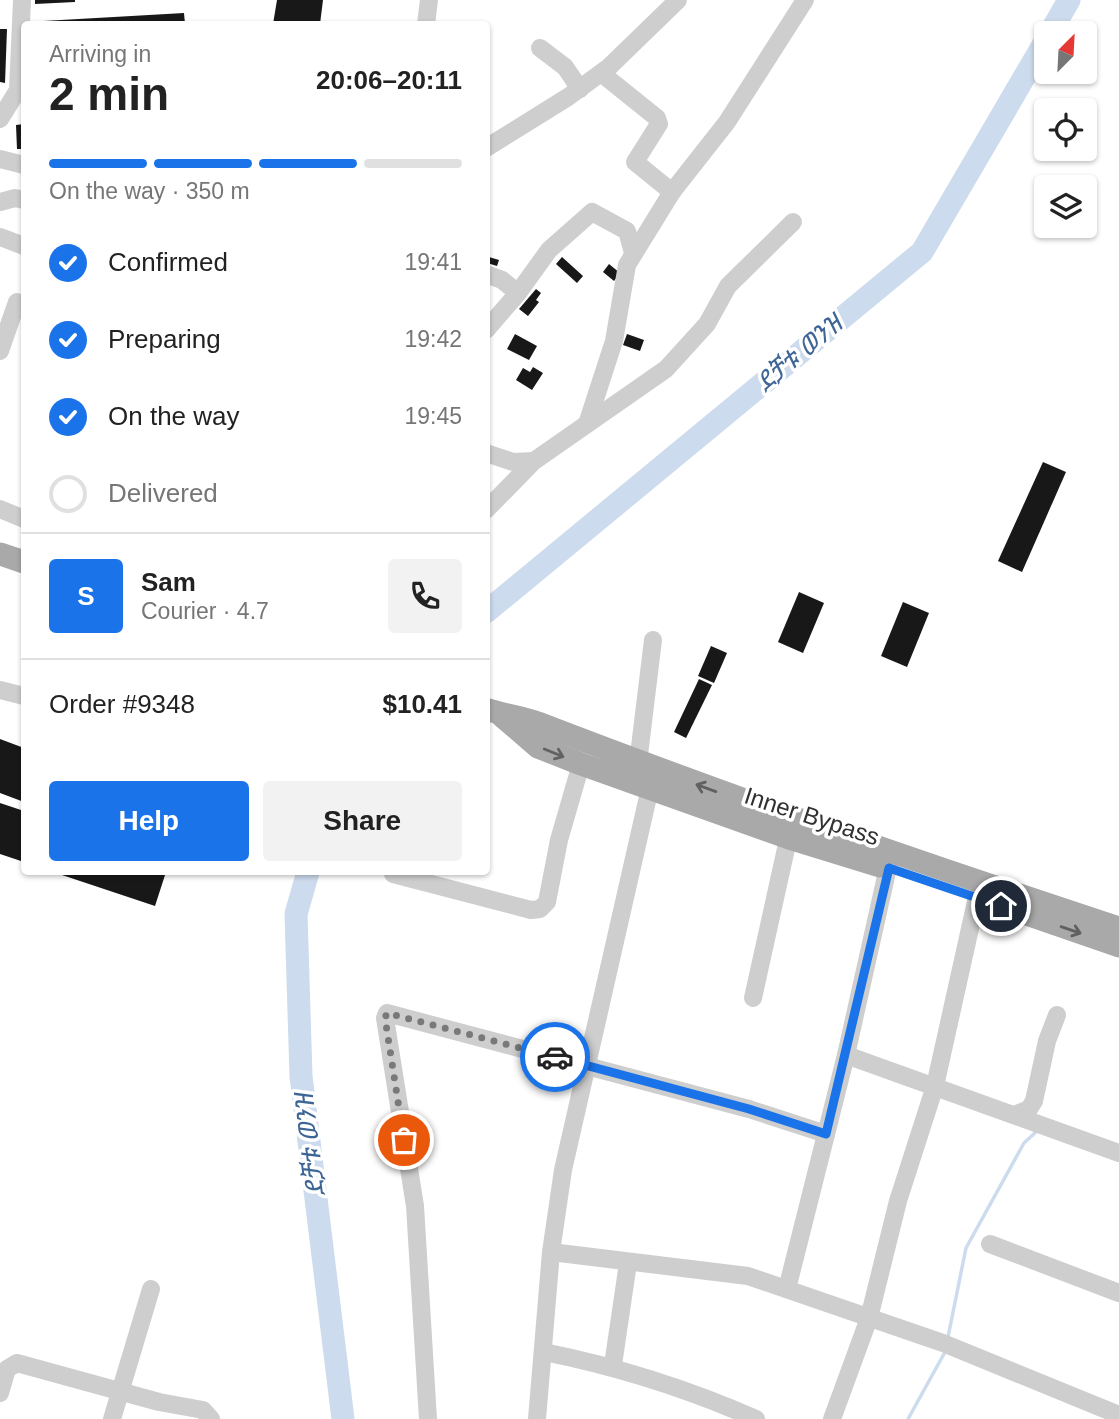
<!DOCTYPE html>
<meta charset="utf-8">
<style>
:root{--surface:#fff;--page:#f2f2f2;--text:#222;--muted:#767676;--line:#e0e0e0;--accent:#1a73e8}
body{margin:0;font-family:Helvetica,"Noto Sans Ethiopic",sans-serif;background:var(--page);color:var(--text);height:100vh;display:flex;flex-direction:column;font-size:26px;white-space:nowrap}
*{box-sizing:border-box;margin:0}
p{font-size:23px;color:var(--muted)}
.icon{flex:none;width:38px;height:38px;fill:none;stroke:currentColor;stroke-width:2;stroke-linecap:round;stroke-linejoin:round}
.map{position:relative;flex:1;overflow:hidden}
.drawer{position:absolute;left:21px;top:21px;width:469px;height:854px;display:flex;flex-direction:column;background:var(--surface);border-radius:7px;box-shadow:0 2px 5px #0004}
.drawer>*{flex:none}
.needle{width:46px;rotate:24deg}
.tools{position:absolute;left:1034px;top:21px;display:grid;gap:14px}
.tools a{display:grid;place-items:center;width:63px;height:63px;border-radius:7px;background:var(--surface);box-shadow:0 2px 5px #0004;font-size:35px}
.pin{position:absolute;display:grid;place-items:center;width:60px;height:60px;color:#fff;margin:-30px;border:4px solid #fff;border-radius:50%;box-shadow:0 2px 7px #0007}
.courier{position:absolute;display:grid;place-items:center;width:70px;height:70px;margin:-35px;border:5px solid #1a73e8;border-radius:50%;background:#fff;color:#222;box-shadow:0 2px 9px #0007}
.headline em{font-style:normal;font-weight:800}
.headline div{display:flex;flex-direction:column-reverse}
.headline{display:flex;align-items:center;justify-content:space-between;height:119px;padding:0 28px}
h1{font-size:46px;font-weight:800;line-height:52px}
.bar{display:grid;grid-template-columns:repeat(4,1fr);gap:10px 7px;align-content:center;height:84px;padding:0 28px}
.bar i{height:9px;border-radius:5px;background:var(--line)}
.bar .current{background:var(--accent)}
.bar p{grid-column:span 4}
.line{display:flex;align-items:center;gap:18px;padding:0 28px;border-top:2px solid var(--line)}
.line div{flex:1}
.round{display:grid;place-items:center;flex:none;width:74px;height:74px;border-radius:7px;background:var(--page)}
ol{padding:0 28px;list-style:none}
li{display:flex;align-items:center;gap:21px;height:77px}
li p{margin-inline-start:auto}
li .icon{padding:7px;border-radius:50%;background:var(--accent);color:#fff;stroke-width:4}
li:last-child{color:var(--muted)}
li i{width:38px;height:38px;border:4px solid var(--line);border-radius:50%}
.cta{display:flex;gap:14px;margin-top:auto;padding:14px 28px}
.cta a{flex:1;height:80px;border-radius:7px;background:var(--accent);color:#fff;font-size:28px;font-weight:800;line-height:80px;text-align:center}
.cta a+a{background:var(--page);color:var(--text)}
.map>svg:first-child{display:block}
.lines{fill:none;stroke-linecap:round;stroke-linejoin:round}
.stream{stroke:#ccdbed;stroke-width:3.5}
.river{stroke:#ccdbed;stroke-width:23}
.building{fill:#181818}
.minor{stroke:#cecece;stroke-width:18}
.major{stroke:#a9a9a9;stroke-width:23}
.oneway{stroke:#616161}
.done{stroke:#797979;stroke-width:7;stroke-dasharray:0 12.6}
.route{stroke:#1a73e8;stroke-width:9}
.labels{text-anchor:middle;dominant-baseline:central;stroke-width:7;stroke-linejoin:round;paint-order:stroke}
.street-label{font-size:24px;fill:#313131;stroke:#fff}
.water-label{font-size:26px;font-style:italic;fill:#3d6595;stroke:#fff}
</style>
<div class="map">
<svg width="1119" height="1419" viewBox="0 0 1119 1419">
<rect width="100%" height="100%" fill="#fff"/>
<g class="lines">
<!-- stream -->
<g class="stream">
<polyline points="948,1337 966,1248 1024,1143 1037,1131"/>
<polyline points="908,1419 945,1352"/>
</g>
<!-- river -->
<g class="river">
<polyline points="1050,33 1069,0"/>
<polyline points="486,612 922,252 1046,40"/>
<polyline points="308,872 296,914 301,1076 343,1419"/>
</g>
</g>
<!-- building -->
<g class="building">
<polygon points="35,0 75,0 75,2 35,4"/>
<polygon points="277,0 323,0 320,24 273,24"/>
<polygon points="184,13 185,24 26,24 26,22"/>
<polygon points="0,29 7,29 5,83 0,82"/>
<polygon points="24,124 24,149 17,149 16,125"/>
<polygon points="489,257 499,260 497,266 487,263"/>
<polygon points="562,257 583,276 577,283 556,264"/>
<polygon points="609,264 620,273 614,281 603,272"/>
<polygon points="536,289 541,293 536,300 539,302 528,316 519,309"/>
<polygon points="515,334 537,346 529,360 507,349"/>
<polygon points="627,334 644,340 640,351 623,345"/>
<polygon points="533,367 543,373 532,390 516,380 523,368 530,372"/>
<polygon points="1043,462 1066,472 1022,572 998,561"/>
<polygon points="799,592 824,603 803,653 778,642"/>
<polygon points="903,602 929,613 907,667 881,656"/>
<polygon points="711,646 727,653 714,683 698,676"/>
<polygon points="699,679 712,685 686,738 674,732"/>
<polygon points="0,739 24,748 24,802 0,793"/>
<polygon points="0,803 24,811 24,862 0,854"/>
<polygon points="53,872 166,872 155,906"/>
</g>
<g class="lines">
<!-- minor -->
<g class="minor">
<polyline points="426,24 429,0"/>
<polyline points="540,48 565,67 580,89"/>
<polyline points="601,73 657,118 659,124 635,162 672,192"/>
<polyline points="0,119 18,90 22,0"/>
<polyline points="486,148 568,97 609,67 678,0"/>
<polyline points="0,159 24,165"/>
<polyline points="0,202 15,198 24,200"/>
<polyline points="0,237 24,246"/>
<polyline points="486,274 502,280 518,293 549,250 592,212 627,231 633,253"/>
<polyline points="486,330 518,293"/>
<polyline points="0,351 17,302"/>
<polyline points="587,424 614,341 627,265 672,192 727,122 805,0"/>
<polyline points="486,453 513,462 534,461"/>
<polyline points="0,509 24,519"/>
<polyline points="486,510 534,461 666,369 707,324 728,286 793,222"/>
<polyline points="0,690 24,696"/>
<polyline points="638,763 653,640"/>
<polyline points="393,874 531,910 540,909 547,902 559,840 581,764"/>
<polyline points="753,998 791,826"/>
<polyline points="846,1055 1119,1153"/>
<polyline points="1014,1115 1029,1109 1034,1101 1047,1041 1057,1015"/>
<polyline points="990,1244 1119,1293"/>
<polyline points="551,1252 748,1276 943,1343 1119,1415"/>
<polyline points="787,1289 846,1055 891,854"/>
<path d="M544 1352C619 1367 686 1388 756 1419"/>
<polyline points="613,1365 628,1263"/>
<polyline points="0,1393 7,1369 17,1363 159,1402 203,1410 211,1419"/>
<polyline points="112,1419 151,1289"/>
<polyline points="428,1419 415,1206 385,1018 387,1013 749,1109 826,1134"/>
<polyline points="537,1419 551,1252 563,1170 650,788"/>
<polyline points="832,1419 869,1318 898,1201 935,1086 977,897"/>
</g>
<!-- major -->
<g class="major">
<polyline points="0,554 24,562"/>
<path d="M486 709C503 715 521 717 538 723 730 797 923 864 1119 928"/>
<polyline points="502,716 538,747 581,764 789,838 880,866"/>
<polyline points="986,900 1119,946"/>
</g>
</g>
<!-- one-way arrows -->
<defs><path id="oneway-shaft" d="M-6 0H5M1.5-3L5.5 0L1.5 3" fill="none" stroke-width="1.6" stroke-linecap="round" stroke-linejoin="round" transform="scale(1.75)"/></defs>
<g class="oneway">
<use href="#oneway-shaft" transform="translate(554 753) rotate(22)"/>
<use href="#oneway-shaft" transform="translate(706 788) rotate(-160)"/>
<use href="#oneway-shaft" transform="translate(1071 930) rotate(19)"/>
</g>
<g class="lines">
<!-- done -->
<polyline class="done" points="404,1140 385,1018 387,1013 555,1057"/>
<!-- route -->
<polyline class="route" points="555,1057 749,1109 826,1134 889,868 1001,906"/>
</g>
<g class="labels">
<!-- street labels -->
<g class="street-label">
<text transform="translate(812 816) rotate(18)">Inner Bypass</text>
</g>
<!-- water labels -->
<g class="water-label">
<text transform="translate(799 353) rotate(-40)">ደቻቱ ወንዝ</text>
<text transform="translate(310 1145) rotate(-97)">ደቻቱ ወንዝ</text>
</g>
</g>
</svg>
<div class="tools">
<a><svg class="needle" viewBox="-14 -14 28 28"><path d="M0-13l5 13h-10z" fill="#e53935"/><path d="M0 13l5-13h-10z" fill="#767676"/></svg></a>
<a><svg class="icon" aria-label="locate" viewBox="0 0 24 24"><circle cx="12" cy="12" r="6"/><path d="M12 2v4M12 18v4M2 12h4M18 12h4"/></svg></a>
<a><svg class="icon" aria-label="layers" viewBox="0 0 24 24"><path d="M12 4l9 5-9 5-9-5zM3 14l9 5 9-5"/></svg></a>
</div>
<div class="pin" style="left:404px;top:1140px;background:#ea580c"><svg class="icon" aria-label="bag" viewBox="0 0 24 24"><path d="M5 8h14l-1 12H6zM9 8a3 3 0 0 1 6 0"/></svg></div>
<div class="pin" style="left:1001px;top:906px;background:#1f2937"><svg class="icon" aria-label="home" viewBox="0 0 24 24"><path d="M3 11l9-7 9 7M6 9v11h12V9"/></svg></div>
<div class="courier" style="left:555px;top:1057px"><svg class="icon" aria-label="car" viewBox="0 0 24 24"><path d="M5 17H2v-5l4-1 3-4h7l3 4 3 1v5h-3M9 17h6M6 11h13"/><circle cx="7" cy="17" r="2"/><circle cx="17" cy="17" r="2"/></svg></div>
<section class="drawer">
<div class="headline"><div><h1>2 min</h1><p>Arriving in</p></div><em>20:06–20:11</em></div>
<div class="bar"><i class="current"></i><i class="current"></i><i class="current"></i><i></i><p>On the way · 350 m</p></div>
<ol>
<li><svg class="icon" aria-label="check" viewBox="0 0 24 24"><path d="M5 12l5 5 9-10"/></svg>Confirmed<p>19:41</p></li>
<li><svg class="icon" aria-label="check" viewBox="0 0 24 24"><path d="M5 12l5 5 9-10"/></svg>Preparing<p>19:42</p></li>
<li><svg class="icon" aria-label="check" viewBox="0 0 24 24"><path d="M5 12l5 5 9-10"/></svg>On the way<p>19:45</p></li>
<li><i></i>Delivered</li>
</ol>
<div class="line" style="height:126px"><b class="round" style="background:var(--accent);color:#fff">S</b><div><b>Sam</b><p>Courier · 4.7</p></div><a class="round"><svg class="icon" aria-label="phone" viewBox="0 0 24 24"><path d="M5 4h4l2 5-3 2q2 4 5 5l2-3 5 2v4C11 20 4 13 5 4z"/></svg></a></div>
<div class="line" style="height:91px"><div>Order #9348</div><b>$10.41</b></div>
<div class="cta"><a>Help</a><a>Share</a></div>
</section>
</div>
